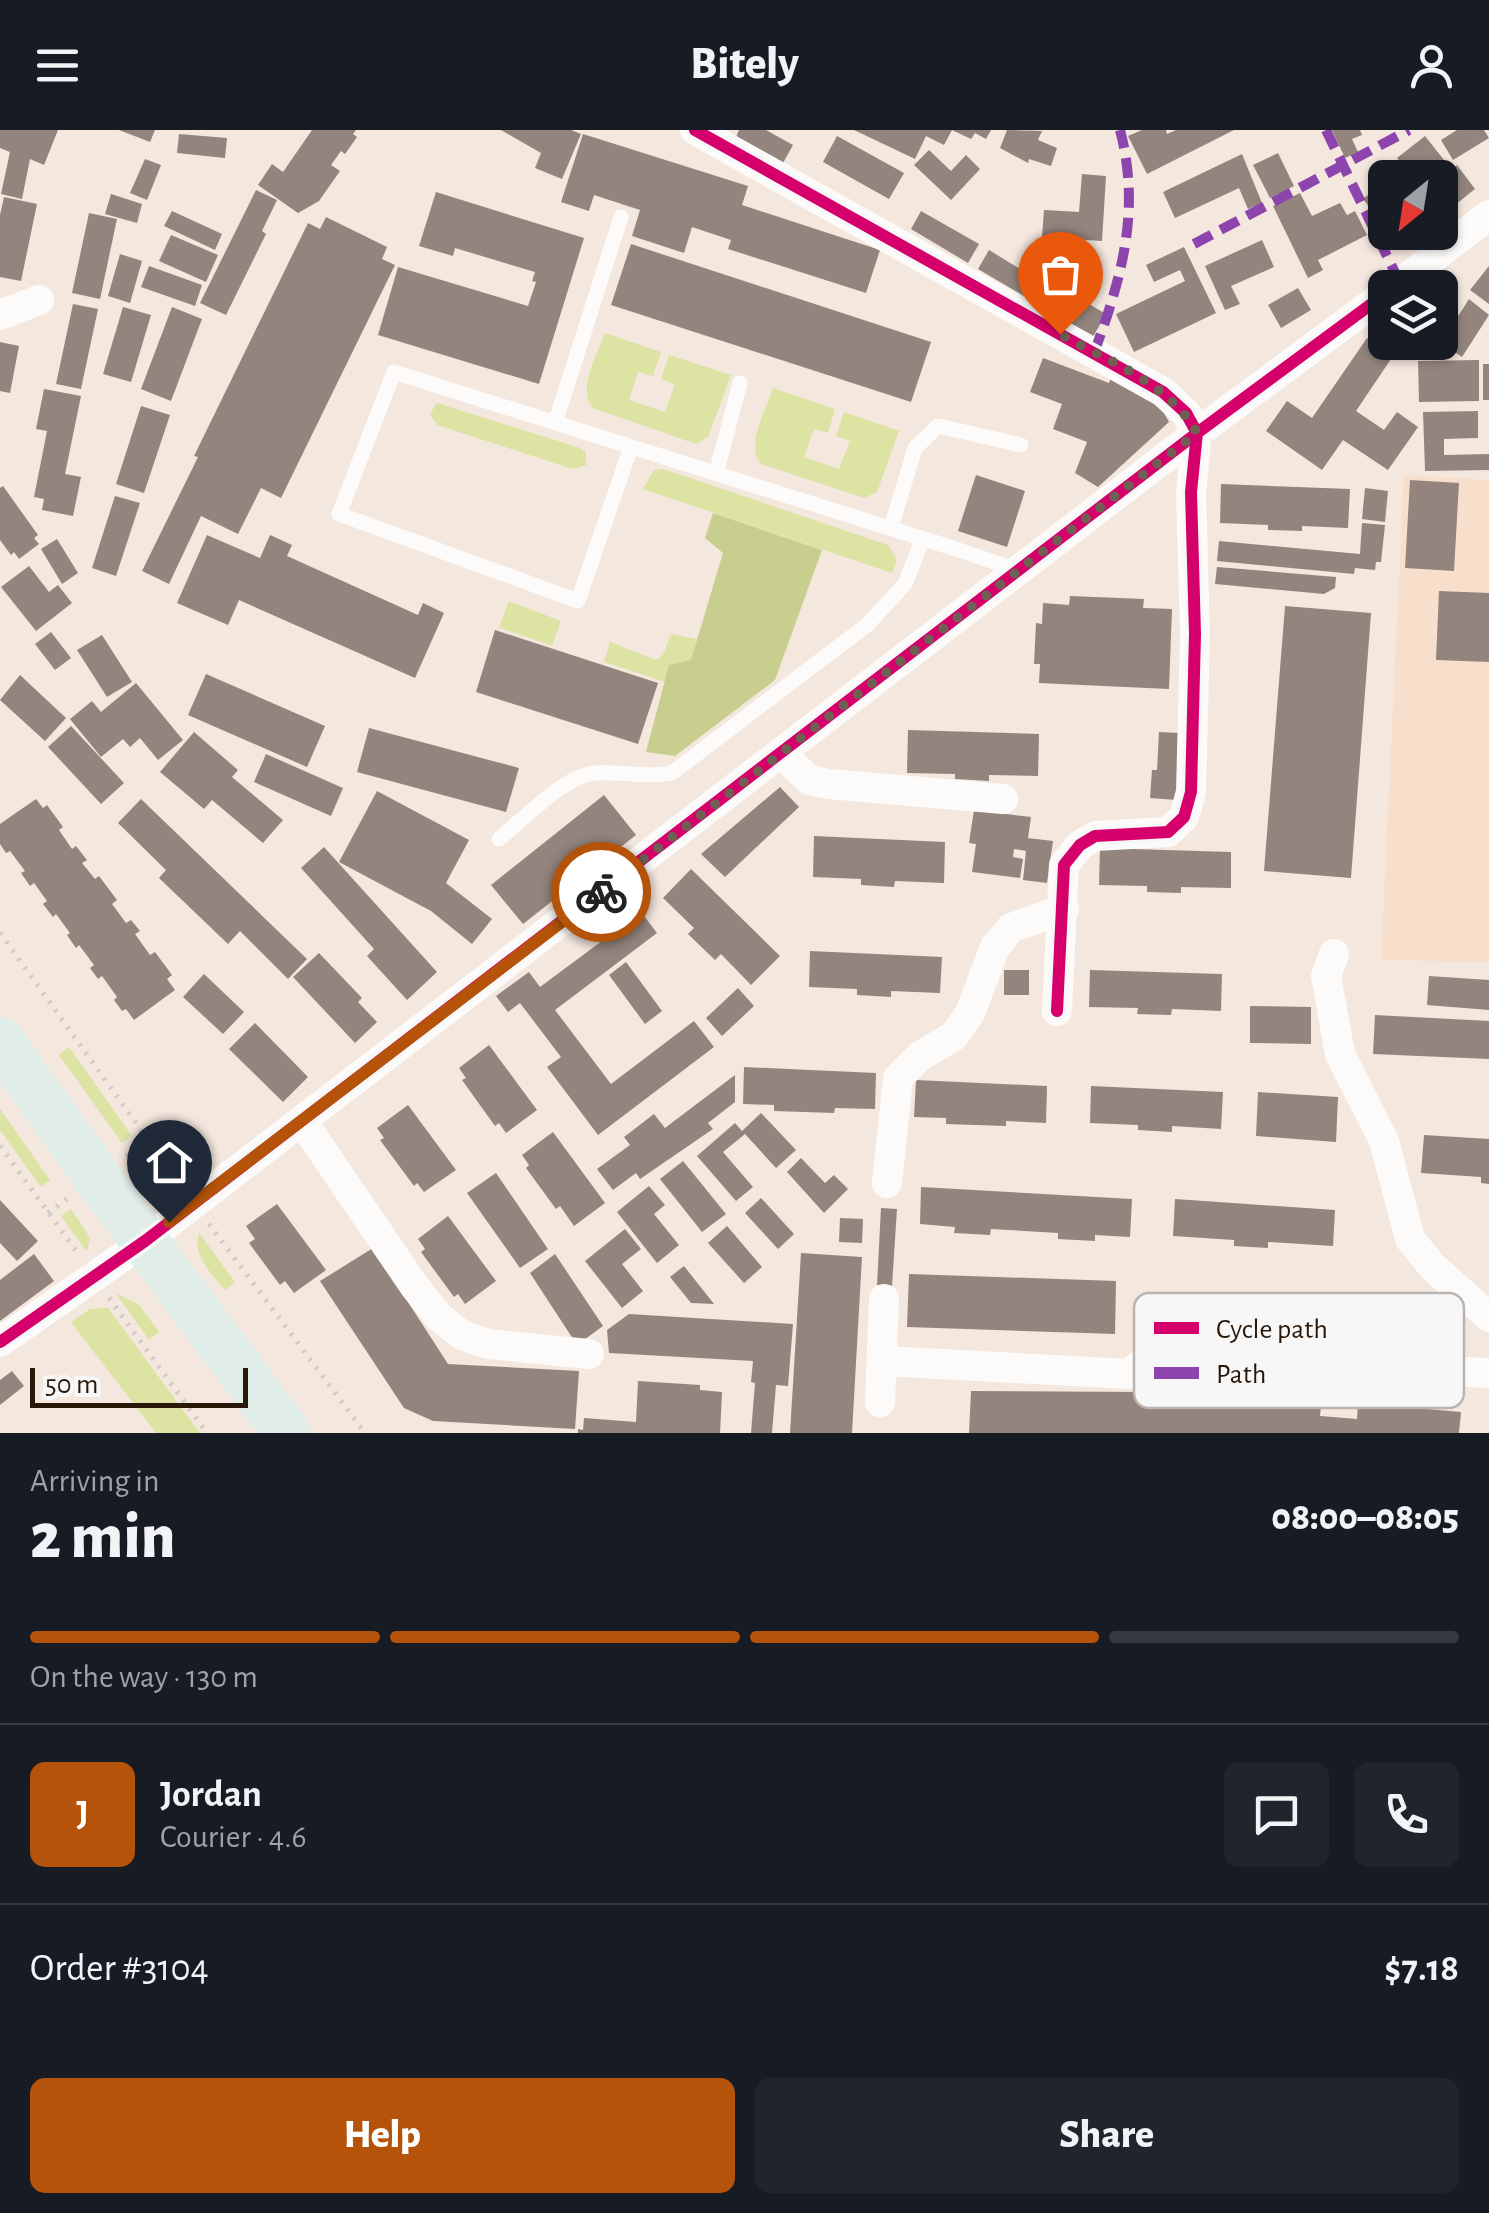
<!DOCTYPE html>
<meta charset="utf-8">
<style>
:root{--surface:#171b24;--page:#20242c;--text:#f1f3f6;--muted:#9ea1a6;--line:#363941;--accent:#b45309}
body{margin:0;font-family:"Alegreya Sans",sans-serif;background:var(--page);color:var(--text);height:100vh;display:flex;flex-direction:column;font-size:38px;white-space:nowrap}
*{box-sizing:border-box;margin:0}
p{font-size:32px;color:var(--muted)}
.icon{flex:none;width:55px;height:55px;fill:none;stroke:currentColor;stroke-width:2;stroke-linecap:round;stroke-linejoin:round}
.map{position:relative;height:1303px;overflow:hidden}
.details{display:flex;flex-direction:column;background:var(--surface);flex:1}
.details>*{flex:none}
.needle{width:65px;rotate:210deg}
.fabs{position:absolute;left:1368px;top:30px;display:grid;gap:20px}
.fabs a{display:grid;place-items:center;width:90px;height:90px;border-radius:15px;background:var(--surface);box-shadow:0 2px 8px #0004;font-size:50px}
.scale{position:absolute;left:30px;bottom:25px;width:218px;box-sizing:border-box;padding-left:10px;border:5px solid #291708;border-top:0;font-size:28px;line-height:35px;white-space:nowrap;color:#291708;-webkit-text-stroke:8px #f7f7f7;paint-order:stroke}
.pin{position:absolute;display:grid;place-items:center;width:85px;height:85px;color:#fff;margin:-102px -42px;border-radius:50% 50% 50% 0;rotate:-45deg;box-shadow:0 0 10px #0007}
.pin .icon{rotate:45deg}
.courier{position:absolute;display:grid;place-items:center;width:100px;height:100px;margin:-50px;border:8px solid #b45309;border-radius:50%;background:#fff;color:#222;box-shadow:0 2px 12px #0007}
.overview em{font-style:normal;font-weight:800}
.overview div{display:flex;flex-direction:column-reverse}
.overview{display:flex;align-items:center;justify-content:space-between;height:170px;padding:0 30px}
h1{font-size:65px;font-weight:800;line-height:75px}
.bar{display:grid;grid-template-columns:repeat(4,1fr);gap:15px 10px;align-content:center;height:120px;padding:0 30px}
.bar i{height:12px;border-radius:8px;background:var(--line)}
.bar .active{background:var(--accent)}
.bar p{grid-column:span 4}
.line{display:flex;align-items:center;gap:25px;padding:0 30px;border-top:2px solid var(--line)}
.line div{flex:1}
.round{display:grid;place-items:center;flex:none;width:105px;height:105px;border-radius:15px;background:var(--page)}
.primary-button{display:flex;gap:20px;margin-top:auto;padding:20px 30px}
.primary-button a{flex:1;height:115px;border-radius:15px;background:var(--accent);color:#fff;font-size:40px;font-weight:800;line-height:115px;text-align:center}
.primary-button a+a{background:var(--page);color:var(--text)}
header{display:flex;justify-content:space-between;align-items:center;height:130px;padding:0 30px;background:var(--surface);font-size:45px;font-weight:800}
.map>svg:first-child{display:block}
.built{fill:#f7dfcc}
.green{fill:#dce3a3}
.forest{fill:#c8ce8d}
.building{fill:#93857d}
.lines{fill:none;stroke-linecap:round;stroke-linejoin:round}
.path{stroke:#cfcbc7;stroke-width:5;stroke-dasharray:2.5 8;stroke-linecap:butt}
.lane{stroke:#fdfbfa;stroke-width:15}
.street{stroke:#fdfbfa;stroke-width:30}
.primary{stroke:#e0ede9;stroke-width:48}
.quiet{stroke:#8e44ad;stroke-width:10;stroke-dasharray:20 10;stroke-linecap:butt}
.cycleway-casing{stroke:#f7f7f7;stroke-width:19}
.cycleway{stroke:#d6006c;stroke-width:12}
.done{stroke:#706053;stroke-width:10;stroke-dasharray:0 18}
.route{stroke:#b45309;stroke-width:12}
.key{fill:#f7f7f7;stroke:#b9b4af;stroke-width:2.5}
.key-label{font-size:28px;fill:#291708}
</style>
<header><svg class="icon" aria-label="menu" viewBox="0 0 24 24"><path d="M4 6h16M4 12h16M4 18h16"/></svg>Bitely<svg class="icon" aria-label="person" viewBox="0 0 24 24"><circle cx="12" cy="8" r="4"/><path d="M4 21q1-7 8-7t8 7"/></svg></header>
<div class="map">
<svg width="1489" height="1303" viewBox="0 0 1489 1303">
<rect width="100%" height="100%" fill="#f3e7de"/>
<!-- built -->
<polygon class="built" points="1404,345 1489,350 1489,832 1381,830"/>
<!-- green -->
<g class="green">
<path d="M605 203 661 222 653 246 638 242 629 270 665 282 675 254 661 249 669 225 731 245 708 307 696 314 593 278C577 259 597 224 605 203Z"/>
<path d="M773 258 835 279 828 303 814 299 804 327 839 339 850 311 836 306 844 282 899 301 877 362 864 368 761 334C745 315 766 280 773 258Z"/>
<polygon points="437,273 580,318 586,322 586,335 573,339 437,295 430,284"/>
<polygon points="663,339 888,415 897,430 892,443 643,359 654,340"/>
<polygon points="509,471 561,491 552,516 499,497"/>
<polygon points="671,504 697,509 691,531 670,535 665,552 604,532 610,512 656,530 663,525"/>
<polygon points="69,917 132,1006 122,1013 59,925"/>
<polygon points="0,979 50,1050 41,1057 0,1000"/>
<polygon points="71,1079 90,1108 87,1122 61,1086"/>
<path d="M199 1103 235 1152 225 1160C211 1143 192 1126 199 1103Z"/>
<polygon points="116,1163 139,1175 159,1202 149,1210"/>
<polygon points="108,1178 200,1303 156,1303 71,1192 90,1179"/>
</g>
<!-- forest -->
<polygon class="forest" points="713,383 822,420 775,550 675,626 646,622 669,535 691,530 723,423 705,408"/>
<!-- building -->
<g class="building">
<polygon points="0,0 58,0 44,35 30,29 22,69 1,64 10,22 0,18"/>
<polygon points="119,0 155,0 150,12"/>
<polygon points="312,0 356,0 353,4 357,7 345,24 341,21 331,35 340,41 319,71 298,83 258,55 272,34 283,42"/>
<polygon points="501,0 571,0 581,4 562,49 535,38 541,23"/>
<polygon points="739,0 766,0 793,15 783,33 736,7"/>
<polygon points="854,0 952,0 944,15 926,6 915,29"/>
<polygon points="952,0 991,0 986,9 975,3 971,9"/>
<polygon points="1007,0 1042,1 1038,10 1057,18 1051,36 1029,29 1028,33 1000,18"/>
<polygon points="1142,0 1166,0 1167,4 1176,0 1234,0 1147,44 1128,6"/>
<polygon points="1332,0 1360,0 1362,5 1352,9 1358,22 1345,28"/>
<polygon points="1457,0 1484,0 1489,8 1453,30 1441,10"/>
<polygon points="179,4 227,8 225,28 177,23"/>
<polygon points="583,4 748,56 742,75 880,120 866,163 728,119 731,110 692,97 684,123 632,106 640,80 594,65 589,81 561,72"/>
<polygon points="837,6 904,43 889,69 823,32"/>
<polygon points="1425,6 1448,35 1433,48 1389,48 1404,36 1397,28"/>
<polygon points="929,20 951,41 966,25 980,39 951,70 914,35"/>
<polygon points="1278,23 1294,56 1270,68 1253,35"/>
<polygon points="1242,24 1262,73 1248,79 1239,58 1175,88 1163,62"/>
<polygon points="145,29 161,35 147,70 130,63"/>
<polygon points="1457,35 1475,59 1440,87 1440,48"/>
<polygon points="1082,44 1106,46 1102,111 1042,107 1044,80 1079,82"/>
<polygon points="1385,51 1385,86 1380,90 1363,69"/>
<polygon points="256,60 277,70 262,101 266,104 226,185 200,173"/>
<polygon points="436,62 584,108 539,254 378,205 398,137 528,176 536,152 532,151 535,142 455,118 453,126 419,116"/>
<polygon points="1300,63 1312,86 1340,73 1347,85 1355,81 1367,105 1318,130 1323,140 1308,148 1273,76"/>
<polygon points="111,64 142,74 137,93 105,84"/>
<polygon points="4,67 37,74 21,151 0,147 0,85"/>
<polygon points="172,81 222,104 215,120 164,96"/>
<polygon points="921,81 979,114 968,133 911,99"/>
<polygon points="89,83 117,89 100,169 72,163"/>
<polygon points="326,87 387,117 382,129 395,135 281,368 261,358 238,404 201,386 169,454 142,441 198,327 194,326 308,93 320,99"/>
<polygon points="171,105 218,125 206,152 159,131"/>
<polygon points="1262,110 1274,137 1231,156 1240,174 1225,180 1205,136"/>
<polygon points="631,114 931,212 911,272 611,175"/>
<polygon points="1184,117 1216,183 1134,222 1116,184 1185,151 1180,140 1154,152 1146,135"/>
<polygon points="989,120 1035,148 1024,166 978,139"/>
<polygon points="1059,122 1082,136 1067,161 1106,184 1090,212 1027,176"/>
<polygon points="120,124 142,131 130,173 108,166"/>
<polygon points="149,136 202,155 195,176 141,157"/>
<polygon points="1489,136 1489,174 1470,160"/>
<polygon points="1298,158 1311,180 1281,198 1268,175"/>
<polygon points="1469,169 1489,185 1462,227 1441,213"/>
<polygon points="73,174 98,179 81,259 56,254"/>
<polygon points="123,177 151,185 131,252 103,244"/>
<polygon points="172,177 202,189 171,271 141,259"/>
<polygon points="1367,208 1393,226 1356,281 1384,300 1397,282 1418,297 1388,340 1343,310 1322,340 1266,301 1287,271 1312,288"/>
<polygon points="0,212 19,216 10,263 0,261"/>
<polygon points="1043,228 1109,253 1112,244 1160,276 1169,292 1098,357 1075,343 1087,312 1053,299 1062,274 1030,262"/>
<polygon points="1479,230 1479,271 1419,272 1418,231"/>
<rect x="1483" y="234" width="6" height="36"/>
<polygon points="44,259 81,266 65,344 81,347 73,386 42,380 44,369 34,367 47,301 36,299"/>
<polygon points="141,276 170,285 144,363 116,354"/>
<polygon points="1478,281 1478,308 1444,309 1444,325 1489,324 1489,340 1425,341 1423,282"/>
<polygon points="976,345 1025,361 1007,417 958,401"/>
<polygon points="1410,350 1459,353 1454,441 1405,438"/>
<polygon points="1221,354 1350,359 1348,398 1302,396 1302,401 1268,400 1268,395 1220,393"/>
<polygon points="3,356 38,405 34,408 39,414 19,429 14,422 11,425 0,410 0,358"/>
<polygon points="1365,358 1388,361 1385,392 1362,389"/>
<polygon points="115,366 140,373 116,446 92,438"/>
<polygon points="1362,393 1385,395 1381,432 1376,432 1375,440 1355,438 1354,444 1217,431 1219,411 1360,424"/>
<polygon points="207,405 260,428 270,405 292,415 287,426 418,485 423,473 444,483 415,548 239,470 228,495 177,473"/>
<polygon points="57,409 78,443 62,454 41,419"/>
<polygon points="29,436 49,462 58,455 72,473 36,501 1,457"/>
<polygon points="1217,437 1336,447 1335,458 1324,464 1215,454"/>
<polygon points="1439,461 1489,463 1489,532 1436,530"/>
<polygon points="1070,466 1144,469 1143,478 1172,479 1169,559 1039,553 1040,534 1034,534 1036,493 1042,494 1043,473 1069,475"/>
<polygon points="1285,476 1371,483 1351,748 1264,741"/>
<polygon points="495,500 658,553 638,614 476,562"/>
<polygon points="51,502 71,528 55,540 35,514"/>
<polygon points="102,505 132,552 107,567 77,520"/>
<polygon points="206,544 325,596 307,637 188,585"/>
<polygon points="20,545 66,588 45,611 0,570"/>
<polygon points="136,553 183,610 158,630 140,608 130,617 123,609 101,627 70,589 92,571 101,582"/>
<polygon points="71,596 124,653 101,674 48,617"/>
<polygon points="369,598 519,638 506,682 357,642"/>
<polygon points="908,600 1039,604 1038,646 989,645 989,651 955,649 955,644 907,643"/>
<polygon points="194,602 238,640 232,647 283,690 263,713 212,670 204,679 160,642"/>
<polygon points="1159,602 1180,603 1177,670 1150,668 1152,640 1157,640"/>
<polygon points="266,624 343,658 331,686 254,652"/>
<polygon points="780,657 799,677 725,747 701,724"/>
<polygon points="377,661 469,710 446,753 492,789 472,814 431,781 339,732"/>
<polygon points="604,665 636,705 523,794 491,755"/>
<polygon points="36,669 43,678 47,675 63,697 59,700 72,719 76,716 87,730 82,733 95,749 99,746 117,770 112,774 126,793 131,790 140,801 135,804 150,825 155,822 172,845 167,849 175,860 134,890 126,879 122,881 114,870 117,867 102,846 98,849 90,838 94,835 79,815 76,818 67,805 70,803 56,784 53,787 43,774 47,771 34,753 30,756 21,743 25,741 10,721 6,723 0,714 0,694"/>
<polygon points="141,669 307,829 288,849 240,801 228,814 159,748 166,740 118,693"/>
<polygon points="974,680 1031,687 1028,708 1053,711 1047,753 1023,750 1026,721 1014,719 1013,727 1023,729 1020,748 972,742 976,714 969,713"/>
<polygon points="814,706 945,712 944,753 895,751 894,757 861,755 861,749 813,747"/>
<polygon points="324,717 437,842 407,870 367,826 374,819 301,738"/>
<polygon points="1100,718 1231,722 1231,758 1181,757 1181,763 1147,762 1147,756 1099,755"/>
<polygon points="691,739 780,826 751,855 721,824 715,830 688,804 694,798 663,768"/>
<polygon points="641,782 657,803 555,880 611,954 694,891 714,917 598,1005 547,937 561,927 520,873 508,882 496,866 529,842 540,857"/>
<polygon points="810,821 942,827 940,863 891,861 891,867 857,865 857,859 809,857"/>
<polygon points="319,823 362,868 358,872 377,892 355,913 293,847"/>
<polygon points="626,832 662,881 645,894 609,845"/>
<rect x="1004" y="840" width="25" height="25"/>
<polygon points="1090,840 1222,844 1221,881 1172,879 1171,885 1137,884 1138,878 1089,877"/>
<polygon points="204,844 244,882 223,904 183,867"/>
<polygon points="1429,846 1489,850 1489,880 1427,875"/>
<polygon points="738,858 754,876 722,906 706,888"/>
<polygon points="1250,876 1311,877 1311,914 1250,913"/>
<polygon points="1375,885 1489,891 1489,929 1373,924"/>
<polygon points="255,893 308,947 283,972 229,919"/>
<polygon points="489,915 537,980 506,1003 499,993 495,996 462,950 466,948 459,938"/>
<polygon points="744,937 876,943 875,979 835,978 834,983 774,981 774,975 743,974"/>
<polygon points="735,945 735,972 708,993 713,999 640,1049 636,1043 613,1060 597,1039 630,1015 624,1007 654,984 665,998"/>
<polygon points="916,950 1047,956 1046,993 1006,991 1006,996 946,994 946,988 914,987"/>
<polygon points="1091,956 1223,962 1221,999 1172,996 1172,1002 1138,1000 1138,995 1090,993"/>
<polygon points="1258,962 1338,967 1336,1012 1256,1006"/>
<polygon points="408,975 456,1040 424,1062 417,1053 414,1056 380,1010 384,1008 377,998"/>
<polygon points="761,983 796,1020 776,1038 745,1004 723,1022 753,1057 736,1071 697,1026 735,993 742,1001"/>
<polygon points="553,1002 605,1073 574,1096 560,1076 556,1079 526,1038 529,1035 522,1025"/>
<polygon points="1424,1005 1489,1009 1489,1054 1481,1053 1481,1047 1421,1043"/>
<polygon points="801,1028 825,1053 834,1045 848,1059 824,1083 787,1042"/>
<polygon points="683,1031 726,1084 702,1102 660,1049"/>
<polygon points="496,1043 548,1119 520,1138 467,1063"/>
<polygon points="649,1056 665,1075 654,1084 679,1115 657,1133 617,1082"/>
<polygon points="921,1057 1132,1069 1130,1107 1095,1105 1095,1111 1058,1109 1058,1103 991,1099 990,1105 954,1103 955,1097 920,1094"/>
<polygon points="761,1068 794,1104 778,1119 745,1083"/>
<polygon points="1175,1069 1335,1080 1333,1116 1268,1112 1268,1118 1234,1116 1234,1110 1173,1106"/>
<polygon points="0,1070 38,1111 17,1131 0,1113"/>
<polygon points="277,1074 326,1140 294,1163 285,1151 280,1155 249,1113 255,1109 246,1096"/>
<polygon points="881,1078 897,1079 892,1156 877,1155"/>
<polygon points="448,1086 496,1151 465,1174 458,1164 454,1167 421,1122 425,1119 418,1109"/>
<polygon points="840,1088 863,1089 862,1113 839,1112"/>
<polygon points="727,1096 762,1137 744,1153 708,1113"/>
<polygon points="625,1099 641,1119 622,1134 643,1161 622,1178 585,1131"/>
<polygon points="373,1118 448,1234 579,1241 575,1299 433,1291 404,1278 320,1151"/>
<polygon points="801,1123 862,1127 852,1303 790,1303"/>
<polygon points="34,1124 54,1151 0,1191 0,1150"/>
<polygon points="555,1124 603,1196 577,1215 530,1143"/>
<polygon points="684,1136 714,1174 691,1173 670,1147"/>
<polygon points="909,1144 1116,1151 1115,1204 907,1197"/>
<polygon points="629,1184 793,1194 788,1256 776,1255 772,1303 751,1303 755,1253 751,1252 753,1231 609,1223 607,1200"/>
<polygon points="12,1241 24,1256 0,1275 0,1250"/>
<polygon points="638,1251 700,1255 700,1260 722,1262 720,1303 578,1303 578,1299 583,1300 584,1288 636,1292"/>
<polygon points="1232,1255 1295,1260 1294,1275 1321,1277 1320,1286 1357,1289 1358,1273 1461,1282 1459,1303 969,1303 971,1261 1145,1262 1146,1256 1232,1263"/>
</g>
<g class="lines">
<!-- path -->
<g class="path">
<polyline points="0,803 179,1053"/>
<polyline points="0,1016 77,1122"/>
<polyline points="126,1026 148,1010"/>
<polyline points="48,1083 69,1067"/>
<polyline points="209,1094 365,1303"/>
<polyline points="109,1168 207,1303"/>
</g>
<!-- lane -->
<g class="lane">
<polyline points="555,293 621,87"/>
<polyline points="631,317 578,471 339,384 394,242 956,419 1017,440"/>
<polyline points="716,344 740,253"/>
<polyline points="891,398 915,318 938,296 1021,315"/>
<path d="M499 709C524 689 563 647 594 643 621 641 645 648 672 643L867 495 905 454 923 408"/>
</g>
<!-- street -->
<g class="street">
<polyline points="695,0 1163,262 1186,283 1197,303 1191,362 1195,504 1191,662 1184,687 1168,702 1095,706 1080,715 1064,735 1057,881"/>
<polyline points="1394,158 1489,85"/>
<polyline points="0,185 39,170"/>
<polyline points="782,624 809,650 829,654 1003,669"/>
<polyline points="1334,824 1326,846 1340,924 1384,1011 1410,1109 1433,1137 1489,1187"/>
<polyline points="302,991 415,1157 439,1187 462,1205 488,1214 589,1224"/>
<polyline points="887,1053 898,948 920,926 954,906 970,883 995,817 1011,798 1064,779"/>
<polyline points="0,1212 145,1111 1197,303 1385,164"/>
<polyline points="883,1231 1129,1244 1149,1228 1489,1243"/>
<polyline points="880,1272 884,1169"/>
</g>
<!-- primary -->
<polyline class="primary" points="0,911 97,1047 287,1303"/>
<!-- quiet -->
<g class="quiet">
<polyline points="1326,0 1400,153"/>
<polyline points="1194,114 1409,0"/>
<path d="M1094 223C1122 147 1141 80 1120 0"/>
</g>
<!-- cycleway casing -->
<g class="cycleway-casing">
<g id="cycleway">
<polyline points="695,0 1163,262 1186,283 1197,303 1191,362 1195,504 1191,662 1184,687 1168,702 1095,706 1080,715 1064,735 1057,881"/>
<polyline points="0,1212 145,1111 1197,303 1385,164"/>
</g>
</g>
<!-- cycleway -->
<use href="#cycleway" class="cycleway"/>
</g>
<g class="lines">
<!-- done -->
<path class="done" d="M601 762 1197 303C1170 254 1108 231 1060 204"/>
<!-- route -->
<polyline class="route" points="169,1092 601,762"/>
</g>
<!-- legend -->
<rect x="1134" y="1163" width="330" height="115" rx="15" class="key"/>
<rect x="1154" y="1192" width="45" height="12" fill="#d6006c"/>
<rect x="1154" y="1237" width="45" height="12" fill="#8e44ad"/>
<g class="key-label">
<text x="1216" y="1208">Cycle path</text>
<text x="1216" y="1253">Path</text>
</g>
</svg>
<div class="fabs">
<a><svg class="needle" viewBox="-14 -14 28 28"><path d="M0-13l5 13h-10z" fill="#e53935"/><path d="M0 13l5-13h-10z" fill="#9ea1a6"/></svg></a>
<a><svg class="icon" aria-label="layers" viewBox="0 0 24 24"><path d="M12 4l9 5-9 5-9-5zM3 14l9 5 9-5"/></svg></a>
</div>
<div class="scale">50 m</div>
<div class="pin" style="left:1060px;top:204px;background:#ea580c"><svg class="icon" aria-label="bag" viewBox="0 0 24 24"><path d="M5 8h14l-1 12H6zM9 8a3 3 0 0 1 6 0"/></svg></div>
<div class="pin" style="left:169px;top:1092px;background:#1f2937"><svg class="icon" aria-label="home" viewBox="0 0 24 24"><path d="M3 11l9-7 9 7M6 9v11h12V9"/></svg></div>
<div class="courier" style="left:601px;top:762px"><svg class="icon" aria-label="bike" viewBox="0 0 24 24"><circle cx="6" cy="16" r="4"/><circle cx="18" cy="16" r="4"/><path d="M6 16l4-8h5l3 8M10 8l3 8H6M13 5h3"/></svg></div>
</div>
<section class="details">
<div class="overview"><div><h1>2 min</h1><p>Arriving in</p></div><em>08:00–08:05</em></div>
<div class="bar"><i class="active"></i><i class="active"></i><i class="active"></i><i></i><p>On the way · 130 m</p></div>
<div class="line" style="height:180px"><b class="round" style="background:var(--accent);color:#fff">J</b><div><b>Jordan</b><p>Courier · 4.6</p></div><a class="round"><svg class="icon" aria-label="chat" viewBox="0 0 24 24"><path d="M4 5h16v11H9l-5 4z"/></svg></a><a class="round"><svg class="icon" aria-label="phone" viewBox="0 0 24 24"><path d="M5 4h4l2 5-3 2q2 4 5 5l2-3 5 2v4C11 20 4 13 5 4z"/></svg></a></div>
<div class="line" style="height:130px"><div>Order #3104</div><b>$7.18</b></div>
<div class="primary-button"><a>Help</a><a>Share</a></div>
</section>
